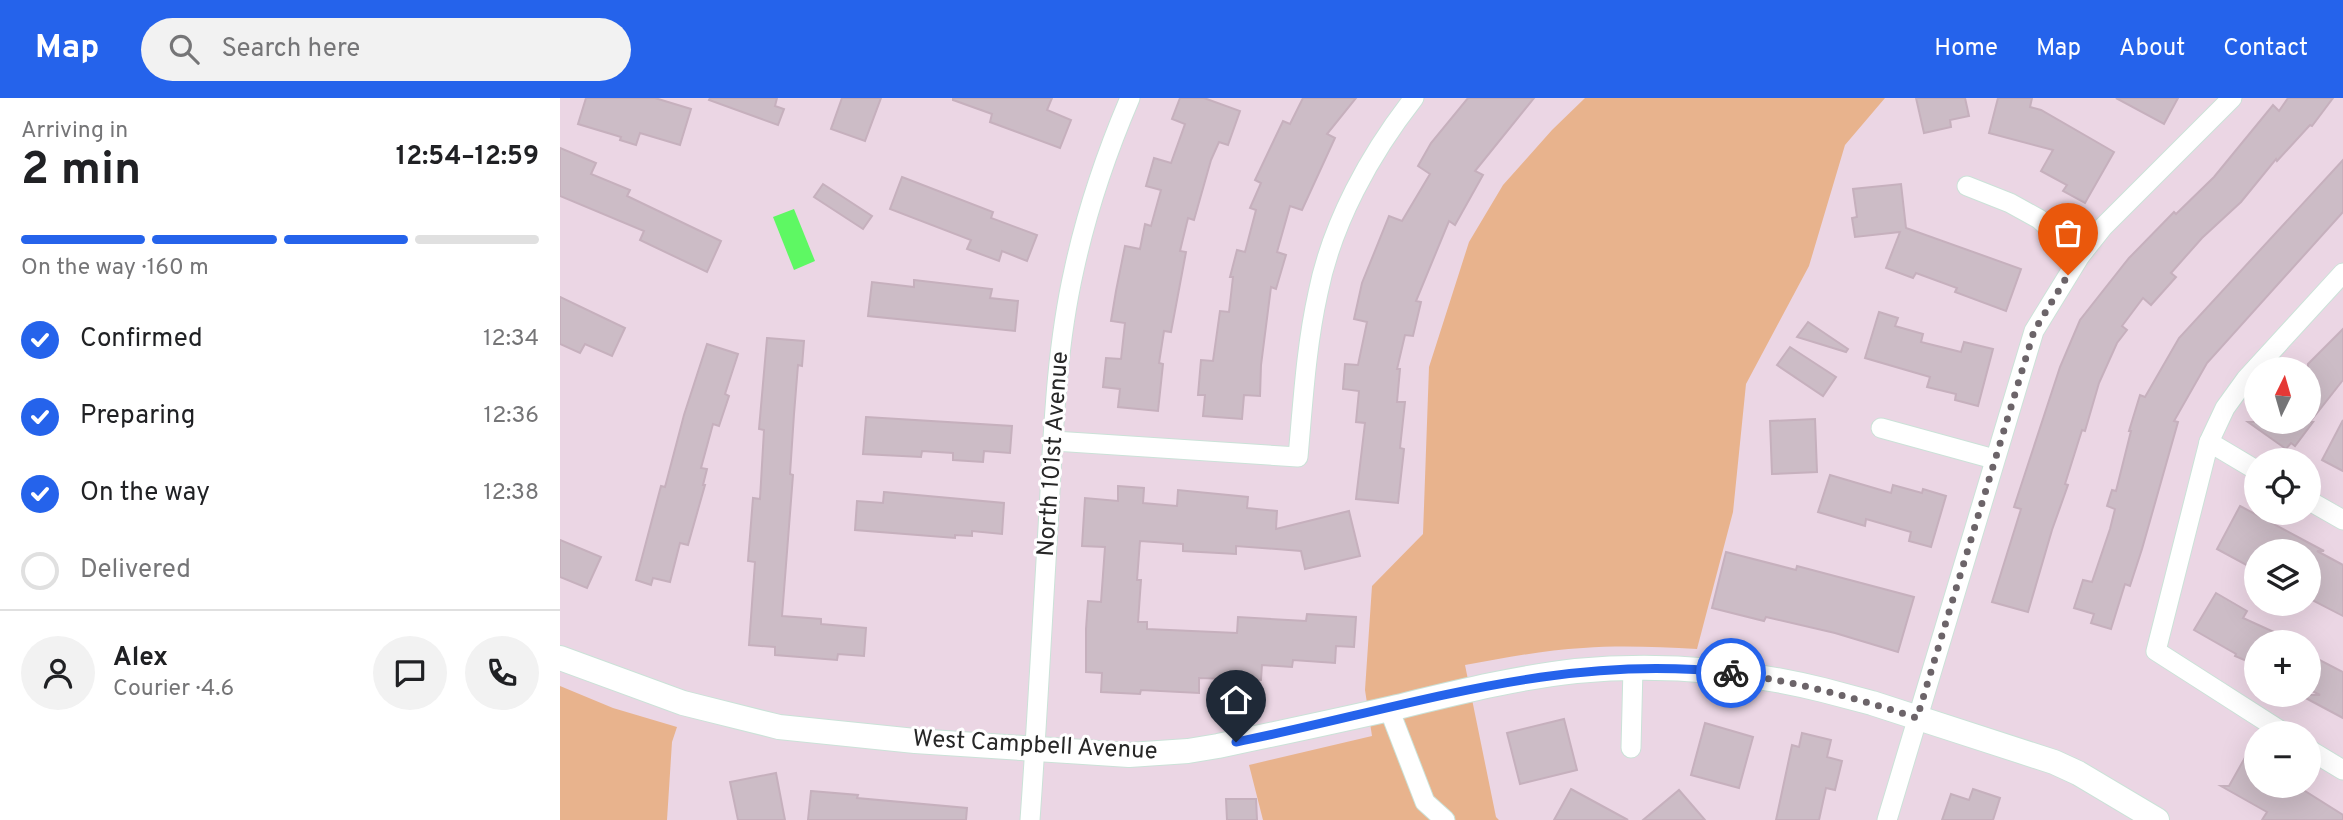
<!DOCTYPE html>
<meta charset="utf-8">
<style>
:root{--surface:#fff;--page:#f2f2f2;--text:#202124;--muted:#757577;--line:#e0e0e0;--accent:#2563eb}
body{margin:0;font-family:Overpass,sans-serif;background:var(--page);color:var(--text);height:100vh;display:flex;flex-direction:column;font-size:26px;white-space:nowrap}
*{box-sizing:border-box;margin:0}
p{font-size:23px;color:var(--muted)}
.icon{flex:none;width:38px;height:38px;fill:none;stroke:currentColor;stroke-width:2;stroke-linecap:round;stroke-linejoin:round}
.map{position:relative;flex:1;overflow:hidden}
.details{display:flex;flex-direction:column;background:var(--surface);width:560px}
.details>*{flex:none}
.needle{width:46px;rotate:5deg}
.tools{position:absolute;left:1684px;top:259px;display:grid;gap:14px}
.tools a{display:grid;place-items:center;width:77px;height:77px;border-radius:50%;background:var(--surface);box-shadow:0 7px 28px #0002;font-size:35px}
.pin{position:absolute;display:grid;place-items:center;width:60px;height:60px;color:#fff;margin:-72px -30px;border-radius:50% 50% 50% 0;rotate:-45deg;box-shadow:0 0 7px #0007}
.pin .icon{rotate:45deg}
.courier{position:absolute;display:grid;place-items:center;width:70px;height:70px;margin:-35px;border:5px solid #2563eb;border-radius:50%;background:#fff;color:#222;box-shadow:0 2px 9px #0007}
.headline em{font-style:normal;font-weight:700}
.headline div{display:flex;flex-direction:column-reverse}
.headline{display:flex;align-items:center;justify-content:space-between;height:119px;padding:0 21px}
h1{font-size:46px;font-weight:700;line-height:52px}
.bar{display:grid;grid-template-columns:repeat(4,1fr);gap:10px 7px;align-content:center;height:84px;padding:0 21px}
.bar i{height:9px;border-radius:5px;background:var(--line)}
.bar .active{background:var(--accent)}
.bar p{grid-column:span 4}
.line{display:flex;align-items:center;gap:18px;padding:0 21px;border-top:2px solid var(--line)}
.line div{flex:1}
.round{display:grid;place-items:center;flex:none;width:74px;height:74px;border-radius:37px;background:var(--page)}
ol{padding:0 21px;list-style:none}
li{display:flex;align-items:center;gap:21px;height:77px}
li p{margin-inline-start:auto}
li .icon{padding:7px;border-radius:50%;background:var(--accent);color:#fff;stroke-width:4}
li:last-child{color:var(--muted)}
li i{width:38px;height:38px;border:4px solid var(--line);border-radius:50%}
header{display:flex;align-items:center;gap:42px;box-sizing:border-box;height:98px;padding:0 35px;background:var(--accent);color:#fff}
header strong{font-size:33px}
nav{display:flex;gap:38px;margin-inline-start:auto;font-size:24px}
.search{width:490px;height:63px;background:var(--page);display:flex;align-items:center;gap:18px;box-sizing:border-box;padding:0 24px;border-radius:38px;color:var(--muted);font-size:26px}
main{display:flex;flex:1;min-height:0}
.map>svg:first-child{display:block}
.green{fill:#e8b38d}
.water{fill:#5ef863}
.building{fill:#ccbcc6;stroke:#c6b0bd;stroke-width:2}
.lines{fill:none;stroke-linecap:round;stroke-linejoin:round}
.minor-casing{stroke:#cbe2d8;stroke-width:21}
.tertiary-casing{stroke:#cbe2d8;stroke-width:26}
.minor{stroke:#fff;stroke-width:19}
.tertiary{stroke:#fff;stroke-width:24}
.done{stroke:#6c6469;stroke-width:7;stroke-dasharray:0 12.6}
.route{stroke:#2563eb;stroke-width:9}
.labels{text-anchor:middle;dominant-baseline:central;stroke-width:6;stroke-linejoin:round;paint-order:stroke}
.street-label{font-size:24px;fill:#272727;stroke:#fff}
</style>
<header>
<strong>Map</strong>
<div class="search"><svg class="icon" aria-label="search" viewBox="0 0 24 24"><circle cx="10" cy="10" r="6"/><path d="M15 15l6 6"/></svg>Search here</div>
<nav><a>Home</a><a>Map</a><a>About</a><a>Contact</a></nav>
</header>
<main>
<section class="details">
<div class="headline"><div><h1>2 min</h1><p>Arriving in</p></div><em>12:54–12:59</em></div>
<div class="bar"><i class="active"></i><i class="active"></i><i class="active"></i><i></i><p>On the way · 160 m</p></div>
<ol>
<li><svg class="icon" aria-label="check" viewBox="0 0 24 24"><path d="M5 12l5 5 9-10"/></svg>Confirmed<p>12:34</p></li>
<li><svg class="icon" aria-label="check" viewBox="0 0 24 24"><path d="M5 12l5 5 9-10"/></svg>Preparing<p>12:36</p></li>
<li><svg class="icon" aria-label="check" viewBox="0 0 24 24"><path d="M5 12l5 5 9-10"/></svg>On the way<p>12:38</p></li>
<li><i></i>Delivered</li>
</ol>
<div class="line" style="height:126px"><a class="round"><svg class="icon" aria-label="person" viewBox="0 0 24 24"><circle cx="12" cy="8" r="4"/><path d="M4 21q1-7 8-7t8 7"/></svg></a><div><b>Alex</b><p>Courier · 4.6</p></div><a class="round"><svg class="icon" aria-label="chat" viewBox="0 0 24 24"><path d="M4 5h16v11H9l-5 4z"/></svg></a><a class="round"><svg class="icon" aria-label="phone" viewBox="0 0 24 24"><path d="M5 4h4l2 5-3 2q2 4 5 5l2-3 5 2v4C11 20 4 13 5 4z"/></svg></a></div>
</section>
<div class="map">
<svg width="1783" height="722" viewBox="0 0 1783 722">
<rect width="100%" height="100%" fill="#ebd6e4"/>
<!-- green -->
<g class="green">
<path d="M1025 0H1325L1285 47 1249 168 1186 286 1173 414 1137 551C1099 549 1061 547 1023 550 984 552 944 560 905 567L936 719 939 722H703L689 667 812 638 805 592 812 488 863 436 869 269 909 144 943 87 992 32Z"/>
<polygon points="0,588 53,610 117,629 112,644 107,722 0,722"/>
</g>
<!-- water -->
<polygon class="water" points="234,111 255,163 234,172 213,119"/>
<!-- building -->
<g class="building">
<polygon points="26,0 95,0 131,11 120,47 80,35 76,47 60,42 61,39 18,26"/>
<polygon points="150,0 217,0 215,8 224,11 218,27 149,2"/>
<polygon points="282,0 321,0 305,43 271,31"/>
<polygon points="393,0 492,0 487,12 511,22 500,50 430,24 432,16 393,2"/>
<polygon points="620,0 644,0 680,13 668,47 659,44 651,62 634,122 628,120 620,153 626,154 611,234 604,233 599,265 603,266 598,313 558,309 560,291 543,289 546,260 561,261 565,225 551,223 556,193 565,148 580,151 585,126 591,128 601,92 586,88 594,60 611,65 625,26 612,21"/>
<polygon points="743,0 796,0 767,36 775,40 742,112 730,108 717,154 726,157 716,191 711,189 701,267 700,298 684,297 682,321 643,318 645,297 638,297 641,262 653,263 660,213 669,214 673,179 670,179 677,152 685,154 696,112 690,110 701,85 695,82 723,23 730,26"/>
<polygon points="908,0 974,0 915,73 923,77 895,127 889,123 856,203 861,204 853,238 845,237 837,271 840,271 837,304 845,304 840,350 844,351 838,405 796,401 805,325 796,324 799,293 783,291 785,266 798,267 807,224 794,221 802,185 829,118 842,123 870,76 858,68 871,45"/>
<polygon points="1356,0 1405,0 1409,18 1390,22 1391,29 1364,35"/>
<polygon points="1438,0 1472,0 1470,9 1481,12 1554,54 1525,105 1503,93 1507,87 1481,73 1493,52 1429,35"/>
<polygon points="1556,0 1618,0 1604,26"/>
<polygon points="1728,0 1773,0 1752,28 1750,27 1717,63 1716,61 1681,104 1642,140 1611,175 1616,179 1591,207 1583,200 1562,228 1567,232 1557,245 1539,285 1525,333 1522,332 1505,386 1508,387 1492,432 1468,514 1432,504 1461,411 1454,409 1500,269 1520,222 1569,160 1614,114 1616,116 1654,79 1713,7 1719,13"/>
<polygon points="0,50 36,65 31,76 70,92 67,98 161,143 147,174 80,142 84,133 0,98"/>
<polygon points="1783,62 1783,114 1647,265 1614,323 1618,324 1582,451 1570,488 1565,486 1551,531 1531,525 1534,516 1514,510 1523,482 1532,484 1550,431 1555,411 1547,408 1552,392 1556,393 1571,333 1569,333 1580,297 1585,299 1619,240"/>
<polygon points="342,79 433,114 431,120 477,137 467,163 442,153 439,163 407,151 411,142 330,111"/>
<polygon points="263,86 312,118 303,131 254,99"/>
<polygon points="1341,86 1346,130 1461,171 1446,213 1395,194 1397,190 1356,175 1353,180 1326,170 1340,134 1295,139 1292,120 1297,119 1293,91"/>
<polygon points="354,182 432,191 430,200 458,203 455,233 308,218 312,184 354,189"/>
<polygon points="0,199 65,230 52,258 25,246 20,255 0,246"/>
<polygon points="1319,214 1338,220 1335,228 1363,236 1361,244 1401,254 1404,244 1433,251 1418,308 1395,302 1396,296 1367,289 1370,279 1305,260"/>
<polygon points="1248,224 1288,251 1286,254 1237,239"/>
<polygon points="1783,231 1783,282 1750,324 1753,324 1735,348 1731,345 1726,351 1688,324 1748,324 1748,266"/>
<polygon points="207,240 244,243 242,268 238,267 234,316 230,376 233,377 222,518 261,521 261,526 306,530 304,558 278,556 277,562 215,557 215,549 189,547 195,464 188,463 193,400 200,401 204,332 199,331"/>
<polygon points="147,246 178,256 165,296 169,298 159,328 153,326 141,370 147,371 143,387 145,387 128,447 120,445 110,484 93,480 91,487 76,482 101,388 105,389 124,317"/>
<polygon points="1230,249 1276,279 1263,298 1217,267"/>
<polygon points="306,319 452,328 450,355 424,353 423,364 393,362 393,355 362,353 361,359 303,356"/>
<polygon points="1255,321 1257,374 1212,376 1210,323"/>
<polygon points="1783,322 1783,373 1762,362"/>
<polygon points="1270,377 1331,395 1333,387 1362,395 1363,391 1386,398 1371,449 1349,443 1351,434 1306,421 1305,428 1258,414"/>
<polygon points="558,388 584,390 583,405 617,408 618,392 688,399 687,410 717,413 716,431 789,413 800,458 745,471 741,453 676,448 676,456 623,453 623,446 580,443 577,482 581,482 578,524 587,524 587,531 677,535 678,519 746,523 747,516 796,519 794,549 776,548 775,565 733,562 732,569 702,567 701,582 639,580 639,595 581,592 580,596 541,594 542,575 526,574 526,531 528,503 541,504 545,449 522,448 525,400 558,403"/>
<polygon points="324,394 444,405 442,436 412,433 412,438 395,437 395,440 295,432 297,403 323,405"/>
<polygon points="1680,408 1764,453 1757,453 1783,467 1783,518 1748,500 1748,453 1696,453 1696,459 1690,469 1657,451"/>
<polygon points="0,442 41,459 27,490 0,479"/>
<polygon points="1166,454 1236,472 1237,468 1354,499 1338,554 1275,535 1206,519 1204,523 1152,510"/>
<polygon points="1656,495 1687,513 1683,520 1736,544 1696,544 1696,567 1675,558 1676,556 1634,532"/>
<polygon points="1748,556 1783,574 1783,620 1740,597 1760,597 1748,591"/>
<polygon points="1004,621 1017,672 960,686 947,635"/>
<polygon points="1145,625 1193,639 1179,690 1131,677"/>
<polygon points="1242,635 1271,642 1267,659 1282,663 1275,692 1266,690 1259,722 1216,722 1232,647 1239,649"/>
<polygon points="1696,640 1696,688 1737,688 1783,717 1783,722 1702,722 1707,714 1661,688 1669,688"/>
<polygon points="216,675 225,722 178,722 170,684"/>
<polygon points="1011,691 1068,722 994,722"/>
<polygon points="1413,691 1440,700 1433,722 1382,722 1391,696 1409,702"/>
<polygon points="1119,692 1145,722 1083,722"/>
<polygon points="251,693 298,697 297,700 407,710 406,722 248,722"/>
<polygon points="666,701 696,701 697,722 667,722"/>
</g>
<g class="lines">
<!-- minor casing -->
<g class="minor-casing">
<g id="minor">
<polyline points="1407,88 1450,105 1479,121 1520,158"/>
<polyline points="1321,330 1434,361"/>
<path d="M494 343 738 359C743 304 746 249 758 195 772 125 810 56 854 0"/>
<polyline points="1649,344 1696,372"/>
<polyline points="1748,402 1783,422"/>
<polyline points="829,611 865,704 885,722"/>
<polyline points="1724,635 1596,553 1649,344 1665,310 1686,281 1783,175"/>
<polyline points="1071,650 1073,570"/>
<polyline points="1748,651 1783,672"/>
<path d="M470 722C477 625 482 528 488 430 493 344 495 256 514 172 527 112 546 56 570 0"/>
<polyline points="1327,722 1474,233 1520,158 1543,129 1672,0"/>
</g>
</g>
<!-- tertiary casing -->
<g class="tertiary-casing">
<path id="tertiary" d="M0 560 123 605 219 629 355 643 569 657 628 653 658 648C715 636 772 624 829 611 891 596 953 580 1016 573 1099 565 1182 572 1263 592L1312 605 1494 664 1518 675 1597 722"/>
</g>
<!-- minor -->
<use href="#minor" class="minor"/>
<!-- tertiary -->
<use href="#tertiary" class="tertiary"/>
</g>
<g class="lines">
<!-- done -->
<path class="done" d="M1171 575C1235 583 1296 600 1357 620L1474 233 1508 177"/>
<!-- route -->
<path class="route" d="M676 644C841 611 1001 554 1171 575"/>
</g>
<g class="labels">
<!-- street labels -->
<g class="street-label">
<text transform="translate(494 356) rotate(-86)">North 101st Avenue</text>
<text transform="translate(475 648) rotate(3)">West Campbell Avenue</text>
</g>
</g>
</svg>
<div class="tools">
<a><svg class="needle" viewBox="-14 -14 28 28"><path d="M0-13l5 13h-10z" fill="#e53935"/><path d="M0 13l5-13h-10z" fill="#757577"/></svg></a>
<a><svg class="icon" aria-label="locate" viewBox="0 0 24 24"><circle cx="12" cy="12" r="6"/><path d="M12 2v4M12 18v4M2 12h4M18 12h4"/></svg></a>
<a><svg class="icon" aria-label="layers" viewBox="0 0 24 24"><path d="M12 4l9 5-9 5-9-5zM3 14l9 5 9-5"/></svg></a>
<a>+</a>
<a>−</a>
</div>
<div class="pin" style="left:1508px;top:177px;background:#ea580c"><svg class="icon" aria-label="bag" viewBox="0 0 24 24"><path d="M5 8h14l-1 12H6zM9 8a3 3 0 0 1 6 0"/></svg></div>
<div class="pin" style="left:676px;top:644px;background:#1f2937"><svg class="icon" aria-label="home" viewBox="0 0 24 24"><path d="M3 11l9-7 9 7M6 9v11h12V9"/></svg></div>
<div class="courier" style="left:1171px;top:575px"><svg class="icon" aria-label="bike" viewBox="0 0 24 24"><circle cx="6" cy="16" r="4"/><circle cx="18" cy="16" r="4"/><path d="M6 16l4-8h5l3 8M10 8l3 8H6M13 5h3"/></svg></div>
</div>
</main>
